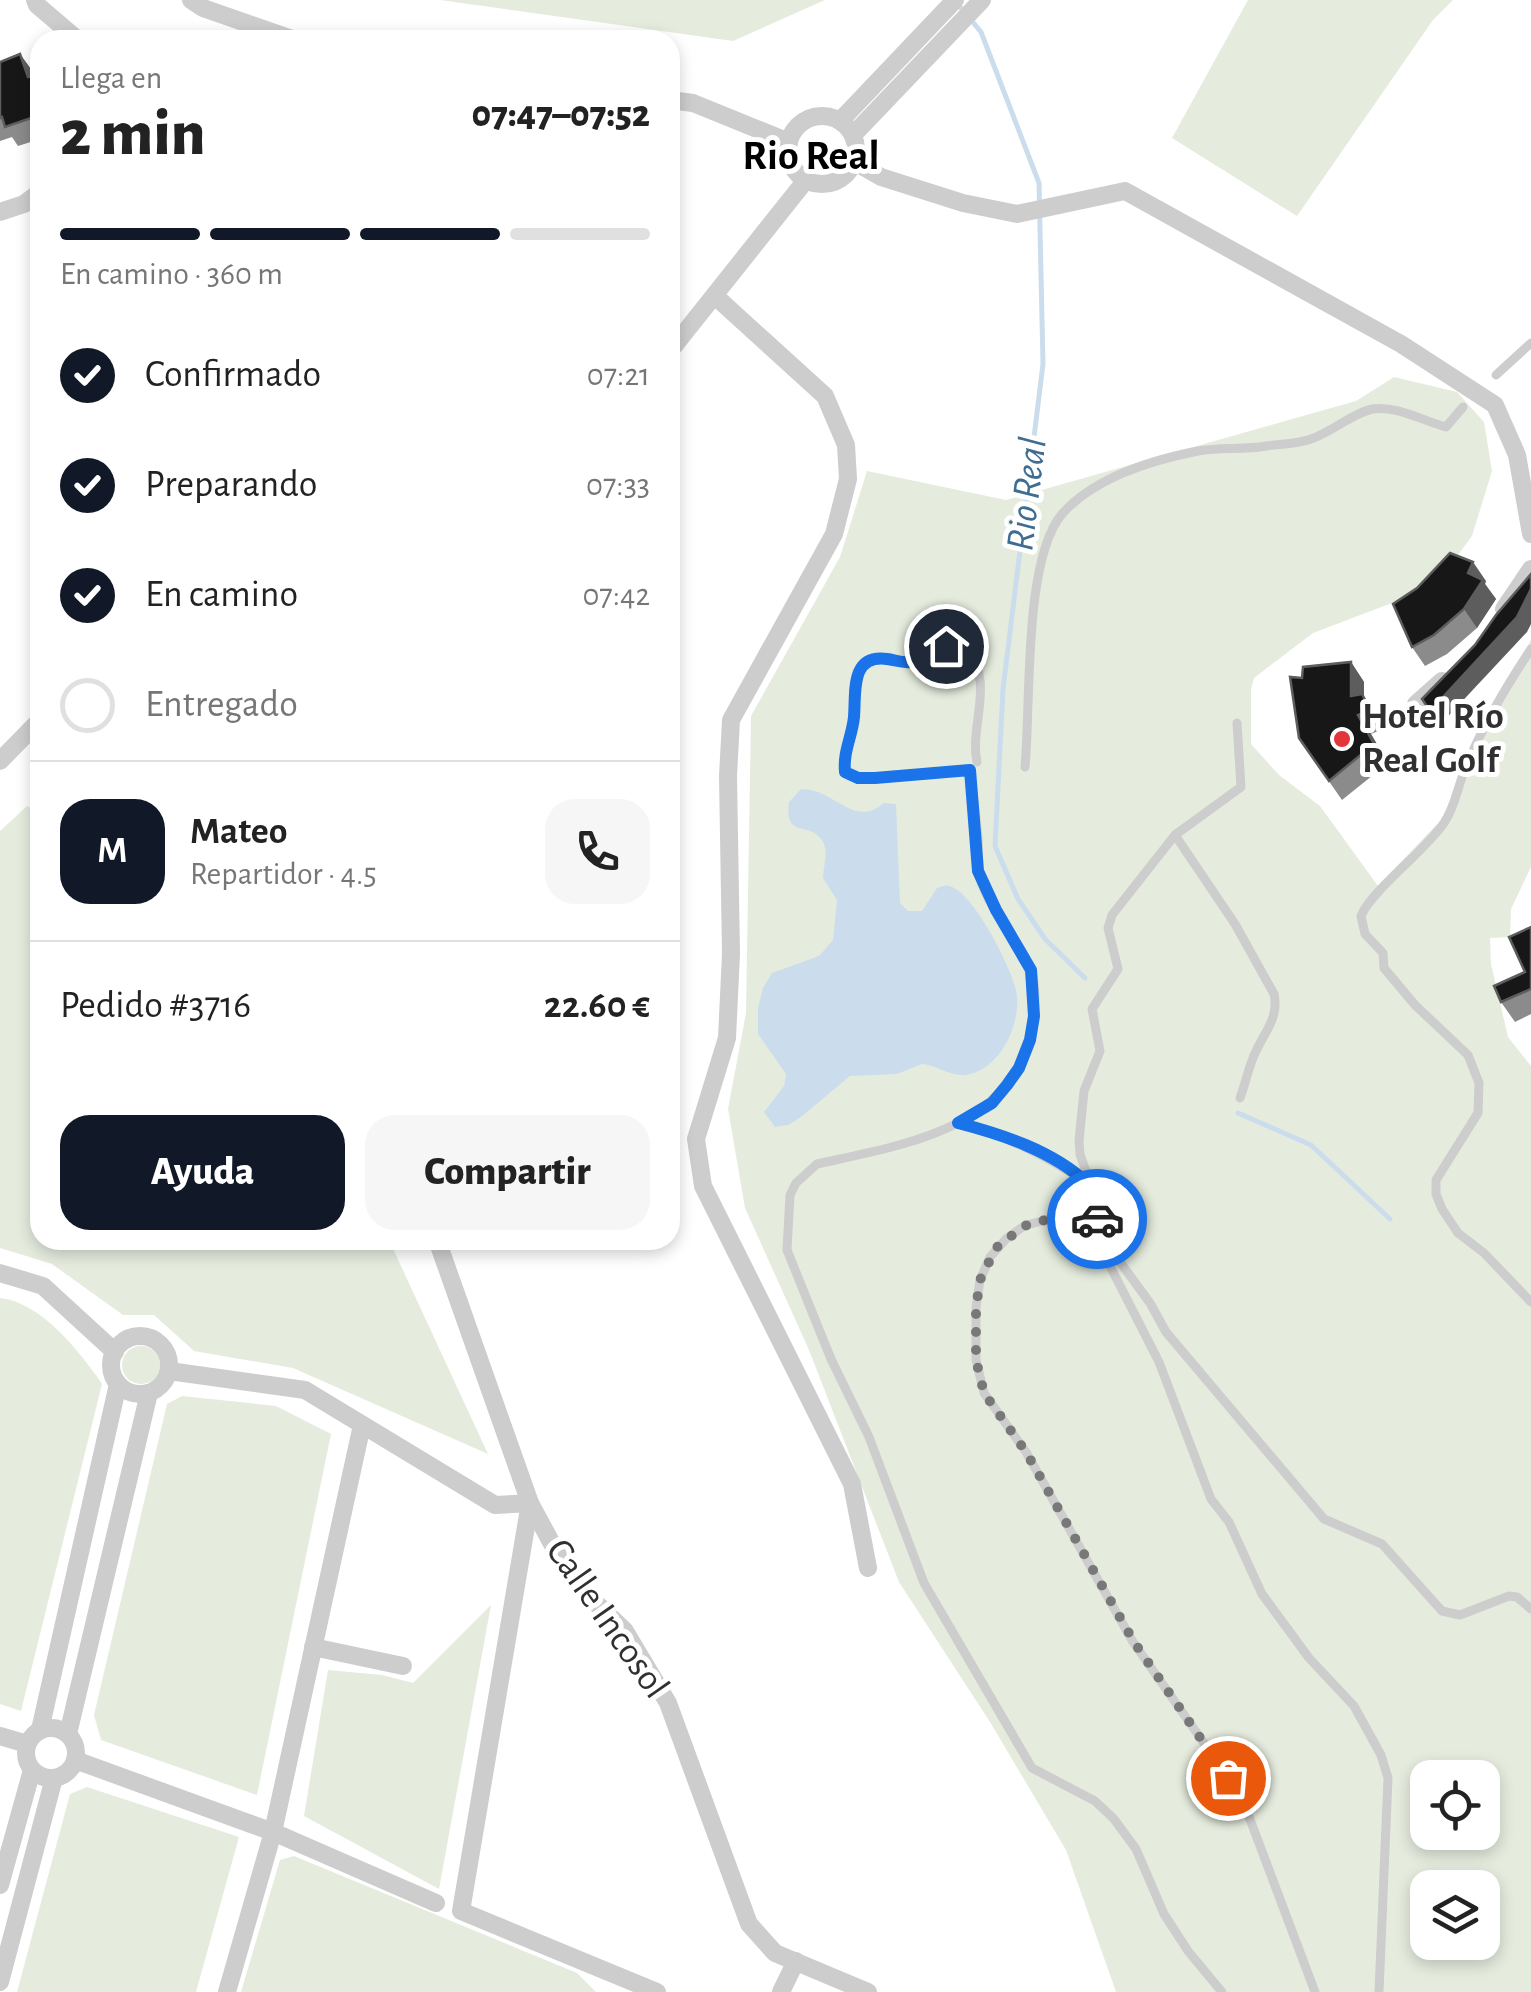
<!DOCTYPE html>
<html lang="es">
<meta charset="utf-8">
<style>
:root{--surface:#fff;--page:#f6f6f6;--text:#222;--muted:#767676;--line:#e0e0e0;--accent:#111827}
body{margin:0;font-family:"Alegreya Sans",sans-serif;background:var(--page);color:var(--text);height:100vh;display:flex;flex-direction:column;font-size:38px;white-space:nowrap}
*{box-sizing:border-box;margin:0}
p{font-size:32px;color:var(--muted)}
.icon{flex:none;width:55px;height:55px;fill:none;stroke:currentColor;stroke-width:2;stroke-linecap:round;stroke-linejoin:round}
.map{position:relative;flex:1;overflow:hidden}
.panel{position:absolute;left:30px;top:30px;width:650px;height:1220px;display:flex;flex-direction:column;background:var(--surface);border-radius:30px;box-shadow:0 5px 15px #0003}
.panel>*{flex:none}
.buttons{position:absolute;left:1410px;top:1760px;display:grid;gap:20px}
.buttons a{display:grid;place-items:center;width:90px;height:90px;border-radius:20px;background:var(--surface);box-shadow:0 5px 15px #0003;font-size:50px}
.pin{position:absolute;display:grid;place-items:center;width:85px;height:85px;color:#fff;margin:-42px;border:5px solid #fff;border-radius:50%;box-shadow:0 2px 10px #0007}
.courier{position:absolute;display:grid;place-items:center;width:100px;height:100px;margin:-50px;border:8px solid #1a73e8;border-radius:50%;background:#fff;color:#222;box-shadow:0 2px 12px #0007}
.head em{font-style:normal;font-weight:800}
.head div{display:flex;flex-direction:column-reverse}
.head{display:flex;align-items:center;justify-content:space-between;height:170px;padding:0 30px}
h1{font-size:65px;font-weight:800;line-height:75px}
.bar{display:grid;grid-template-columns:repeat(4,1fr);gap:15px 10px;align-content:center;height:120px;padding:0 30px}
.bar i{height:12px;border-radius:8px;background:var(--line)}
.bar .on{background:var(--accent)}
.bar p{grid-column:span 4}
.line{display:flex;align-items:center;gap:25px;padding:0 30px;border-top:2px solid var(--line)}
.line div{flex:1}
.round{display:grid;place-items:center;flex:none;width:105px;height:105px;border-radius:30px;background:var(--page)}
ol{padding:0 30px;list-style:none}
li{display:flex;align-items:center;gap:30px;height:110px}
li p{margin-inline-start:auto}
li .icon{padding:10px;border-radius:50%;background:var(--accent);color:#fff;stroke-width:4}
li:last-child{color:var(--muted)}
li i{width:55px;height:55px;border:5px solid var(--line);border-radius:50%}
.button{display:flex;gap:20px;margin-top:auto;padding:20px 30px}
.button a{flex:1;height:115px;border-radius:30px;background:var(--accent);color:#fff;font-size:40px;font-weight:800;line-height:115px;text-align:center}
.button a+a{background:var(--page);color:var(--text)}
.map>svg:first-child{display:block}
.green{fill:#e5ecde;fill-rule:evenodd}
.water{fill:#cbddec}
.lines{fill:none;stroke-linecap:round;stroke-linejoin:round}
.stream{stroke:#cbddec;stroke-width:5}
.lane{stroke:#cdcdcd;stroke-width:9}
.street{stroke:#cdcdcd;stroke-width:18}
.wall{fill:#8b8b8b}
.shaded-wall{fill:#5d5d5d}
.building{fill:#171717;stroke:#5d5d5d;stroke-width:2.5}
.done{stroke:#787878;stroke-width:10;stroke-dasharray:0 18}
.route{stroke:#1a73e8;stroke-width:12}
.poi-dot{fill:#e2363a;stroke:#fff;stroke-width:4}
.labels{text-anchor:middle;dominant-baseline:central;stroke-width:10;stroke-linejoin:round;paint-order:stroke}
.poi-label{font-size:38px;font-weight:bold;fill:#303030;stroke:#fff;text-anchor:start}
.street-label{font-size:38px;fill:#303030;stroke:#fff}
.water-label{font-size:40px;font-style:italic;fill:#3f6c91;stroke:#fff}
.quarter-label{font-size:42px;font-weight:bold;fill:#000;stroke:#fff}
</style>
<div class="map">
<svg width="1531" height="1992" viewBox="0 0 1531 1992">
<rect width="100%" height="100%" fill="#fff"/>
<!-- green -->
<g class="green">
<polygon points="440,0 825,0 733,41"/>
<polygon points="1248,0 1453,0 1433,20 1297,216 1172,138"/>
<path d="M1394 377 1457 392 1484 422 1492 471 1472 536 1434 587 1313 633 1254 678 1251 689V744L1279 775 1320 806 1378 886 1442 819 1488 714 1531 640V867L1511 909 1510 937 1490 938 1491 964 1508 1037 1531 1066V1992H1116L1066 1850 990 1722 899 1582 809 1350 745 1208 728 1109 746 1013 751 716 840 557 867 471 1006 500 1356 401ZM1428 1778H1482V1832H1428ZM1428 1888H1482V1942H1428Z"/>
<polygon points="27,806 40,812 40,1240 389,1240 488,1454 293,1368 194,1351 154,1315 123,1315 52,1264 0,1248 0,831"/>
<path d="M0 1298C41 1302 80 1352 102 1384L21 1711 0 1704Z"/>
<circle cx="141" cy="1365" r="19"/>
<polygon points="182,1396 276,1406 331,1434 257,1795 101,1740 94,1715 167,1404"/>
<polygon points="491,1605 439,1889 304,1816 328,1670 382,1675 413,1683"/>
<polygon points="87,1787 239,1837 196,1992 17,1992 70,1794"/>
<polygon points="294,1856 577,1973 596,1992 241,1992 280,1860"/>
</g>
<!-- water -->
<path class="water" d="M801 789C836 789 853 829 884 803L896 804 900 903 908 911H922L937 888C944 886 945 884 952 887 975 896 1011 967 1016 990 1023 1023 1000 1070 966 1075 951 1077 937 1065 922 1064L897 1074 850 1076 801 1117 788 1125 775 1127 764 1112 784 1086 786 1074 758 1034V1008L763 988 772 973 819 956 833 940 837 900 823 878C823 866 830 850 821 839 808 821 784 839 789 802Z"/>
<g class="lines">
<!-- stream -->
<g class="stream">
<polyline points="956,2 981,32 1039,183 1043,364 1003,689 995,846 1018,899 1045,939 1085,978"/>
<polyline points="1238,1113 1311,1145 1390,1219"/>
</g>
<!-- lane -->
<g class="lane">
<polyline points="1496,375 1531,343"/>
<path d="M1531 649C1505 688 1481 728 1464 772 1457 789 1455 807 1444 823 1424 852 1371 891 1361 916L1365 934 1383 953 1384 968 1415 1005 1468 1055 1479 1083 1478 1113 1436 1180V1194L1442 1209 1458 1233 1484 1253 1531 1302"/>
<path d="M1237 723 1241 787 1175 835 1235 924 1274 994C1279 1017 1266 1030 1257 1049 1249 1064 1246 1082 1240 1098"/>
<path d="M977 762C969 727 996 679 966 650L947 645C935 650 923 661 910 662 902 663 895 660 887 659 849 655 856 692 854 717 852 737 843 751 845 772L858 778H875L970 769C973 792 976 815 978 838 979 848 977 859 978 869 983 906 1021 938 1031 971 1037 986 1035 1008 1033 1024 1017 1129 902 1145 817 1164L796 1183 790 1195 787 1250 831 1359 869 1437 924 1583 1032 1768 1095 1801 1114 1819 1136 1849 1164 1914 1188 1951 1222 1992"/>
<path d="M1025 767C1031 706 1023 560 1062 514 1094 478 1152 460 1198 451 1220 447 1244 450 1266 446 1280 444 1298 444 1311 439 1332 432 1351 414 1372 409 1397 405 1423 421 1446 427L1463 407"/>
<polyline points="1175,835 1112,915 1108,928 1118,969 1092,1009 1100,1051 1084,1091 1079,1141 1080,1154 1102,1219 1109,1264 1159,1362 1211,1499 1229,1522 1262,1594 1309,1658 1354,1706 1381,1755 1388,1778 1379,1992"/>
<path d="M958 1123C1007 1135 1048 1157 1090 1185"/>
<polyline points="1102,1219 1055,1217 1024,1226 1006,1239 990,1257 980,1280 976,1307 976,1360 984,1393 1026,1452 1133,1642 1206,1746 1248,1814 1315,1992"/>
<polyline points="1109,1247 1150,1303 1166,1332 1324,1519 1382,1544 1442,1611 1460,1615 1509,1596 1517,1597 1531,1609"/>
</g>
<!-- street -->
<g class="street">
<polyline points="35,0 37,5 78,40"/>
<polyline points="191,0 203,8 295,40"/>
<polyline points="670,100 693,103 789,142"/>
<circle cx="822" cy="150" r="34"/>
<polyline points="840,121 955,0"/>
<polyline points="853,135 982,0"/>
<polyline points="855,162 881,177 963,203 1017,214 1125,191 1401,344 1495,405 1517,455 1531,534"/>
<polyline points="0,212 24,204 40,192"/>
<polyline points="715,296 825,396 846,445 848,479 834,534 731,720 728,776 731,954 727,1038 696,1139 703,1186 852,1484 868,1568"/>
<polyline points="670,351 806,180"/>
<polyline points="1504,609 1531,569"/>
<polyline points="1416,704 1442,681"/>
<polyline points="0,761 40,720"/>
<polyline points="437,1240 530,1503 571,1579 625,1631 668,1703 749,1924 775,1953 868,1992"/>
<polyline points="0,1273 43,1286 115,1352"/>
<circle cx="140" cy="1365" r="29"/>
<polyline points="169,1371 305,1390 495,1505 530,1503 461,1911 657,1992"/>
<polyline points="313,1647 403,1666"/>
<circle cx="51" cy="1753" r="25"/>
<polyline points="40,1730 118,1384"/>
<polyline points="68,1734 149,1393"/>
<polyline points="0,1736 27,1744"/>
<polyline points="75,1760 273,1832 436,1903"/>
<polyline points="0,1885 32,1770"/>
<polyline points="0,1982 54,1778"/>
<polyline points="227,1992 273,1832 362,1425"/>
<polyline points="781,1992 796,1961"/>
</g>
</g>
<!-- wall -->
<g class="wall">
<polygon points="0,62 34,73 34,75 40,74 40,139 18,146 12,137 0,141"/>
<polygon points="1486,581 1485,584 1496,599 1477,628 1447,654 1425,666 1412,647"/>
<polygon points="1351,662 1364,682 1364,697 1376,713 1383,729 1371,734 1388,763 1342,800 1299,738"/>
<polygon points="1531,927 1531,1014 1515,1022 1501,1002 1525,972"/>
</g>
<!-- shaded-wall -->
<g class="shaded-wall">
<polygon points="20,54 34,73 40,92 28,77"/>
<polygon points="1473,562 1486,581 1485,584 1496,599 1477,628 1464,609 1468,573"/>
<polygon points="1531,589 1531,624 1527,632 1440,725 1430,711"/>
<polygon points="1351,662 1364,682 1364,697 1376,713 1383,729 1370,710 1351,696"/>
<polygon points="1358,715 1371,734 1388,763 1374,744"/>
</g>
<!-- building -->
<g class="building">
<polygon points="20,54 28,77 40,74 40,115 5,127 2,117 0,118 0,62"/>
<polygon points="1450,553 1473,562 1468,573 1483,580 1464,609 1434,635 1412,647 1393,604 1417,588"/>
<polygon points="1531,574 1531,589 1517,617 1430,711 1422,699 1475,645 1496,615"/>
<polygon points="1351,662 1351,696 1362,694 1370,710 1358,715 1374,744 1329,781 1299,738 1290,677 1302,678 1303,667"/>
<polygon points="1531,927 1531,989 1501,1002 1494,986 1525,972 1509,937"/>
</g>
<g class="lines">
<!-- done -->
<polyline class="done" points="1097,1219 1056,1217 1024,1226 996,1248 980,1280 976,1308 976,1360 984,1393 1026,1452 1134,1642 1228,1778"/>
<!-- route -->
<path class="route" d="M946 646C934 650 923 661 910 662 902 663 895 660 887 659 850 654 856 692 854 717 852 737 843 751 845 772L858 778H875L970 770 978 871 996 910 1031 970 1034 1016 1030 1040 1019 1068 1007 1085 992 1103 958 1123C1001 1134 1053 1151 1087 1183 1095 1191 1098 1208 1102 1219H1097"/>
</g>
<!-- markers -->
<circle class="poi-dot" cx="1342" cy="739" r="10"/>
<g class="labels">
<!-- poi labels -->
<g class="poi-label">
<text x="1362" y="717">Hotel Río<tspan x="1362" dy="44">Real Golf</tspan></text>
</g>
<!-- street labels -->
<g class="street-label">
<text transform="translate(607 1619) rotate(55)">Calle Incosol</text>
</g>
<!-- water labels -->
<g class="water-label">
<text transform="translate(1027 494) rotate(-83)">Rio Real</text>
</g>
<!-- quarter labels -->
<g class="quarter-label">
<text x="811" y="156">Rio Real</text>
</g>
</g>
</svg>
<div class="buttons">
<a><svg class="icon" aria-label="locate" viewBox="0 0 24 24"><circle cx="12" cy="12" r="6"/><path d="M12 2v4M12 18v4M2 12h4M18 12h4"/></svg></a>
<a><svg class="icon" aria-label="layers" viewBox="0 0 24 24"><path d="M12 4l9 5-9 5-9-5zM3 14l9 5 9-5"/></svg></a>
</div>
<div class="pin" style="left:1228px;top:1778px;background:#ea580c"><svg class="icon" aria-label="bag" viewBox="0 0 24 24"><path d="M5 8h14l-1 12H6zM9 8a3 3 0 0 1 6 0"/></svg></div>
<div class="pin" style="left:946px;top:646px;background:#1f2937"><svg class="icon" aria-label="home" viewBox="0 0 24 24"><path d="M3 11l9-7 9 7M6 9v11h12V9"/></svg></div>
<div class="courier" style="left:1097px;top:1219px"><svg class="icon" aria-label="car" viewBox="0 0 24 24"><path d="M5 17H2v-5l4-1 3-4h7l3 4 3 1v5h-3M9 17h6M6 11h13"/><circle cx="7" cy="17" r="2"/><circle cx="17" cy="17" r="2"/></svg></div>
<section class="panel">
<div class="head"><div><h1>2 min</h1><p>Llega en</p></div><em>07:47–07:52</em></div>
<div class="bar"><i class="on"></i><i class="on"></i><i class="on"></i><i></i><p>En camino · 360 m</p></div>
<ol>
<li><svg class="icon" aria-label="check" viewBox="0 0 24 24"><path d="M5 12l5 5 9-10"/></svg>Confirmado<p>07:21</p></li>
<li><svg class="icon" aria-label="check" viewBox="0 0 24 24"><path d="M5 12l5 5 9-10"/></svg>Preparando<p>07:33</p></li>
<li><svg class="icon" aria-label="check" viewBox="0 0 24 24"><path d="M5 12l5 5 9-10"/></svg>En camino<p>07:42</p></li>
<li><i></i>Entregado</li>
</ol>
<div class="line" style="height:180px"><b class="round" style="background:var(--accent);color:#fff">M</b><div><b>Mateo</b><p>Repartidor · 4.5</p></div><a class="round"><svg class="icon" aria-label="phone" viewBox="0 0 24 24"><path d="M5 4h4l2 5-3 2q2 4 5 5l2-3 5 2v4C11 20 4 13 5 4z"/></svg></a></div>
<div class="line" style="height:130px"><div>Pedido #3716</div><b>22.60 €</b></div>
<div class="button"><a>Ayuda</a><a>Compartir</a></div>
</section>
</div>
